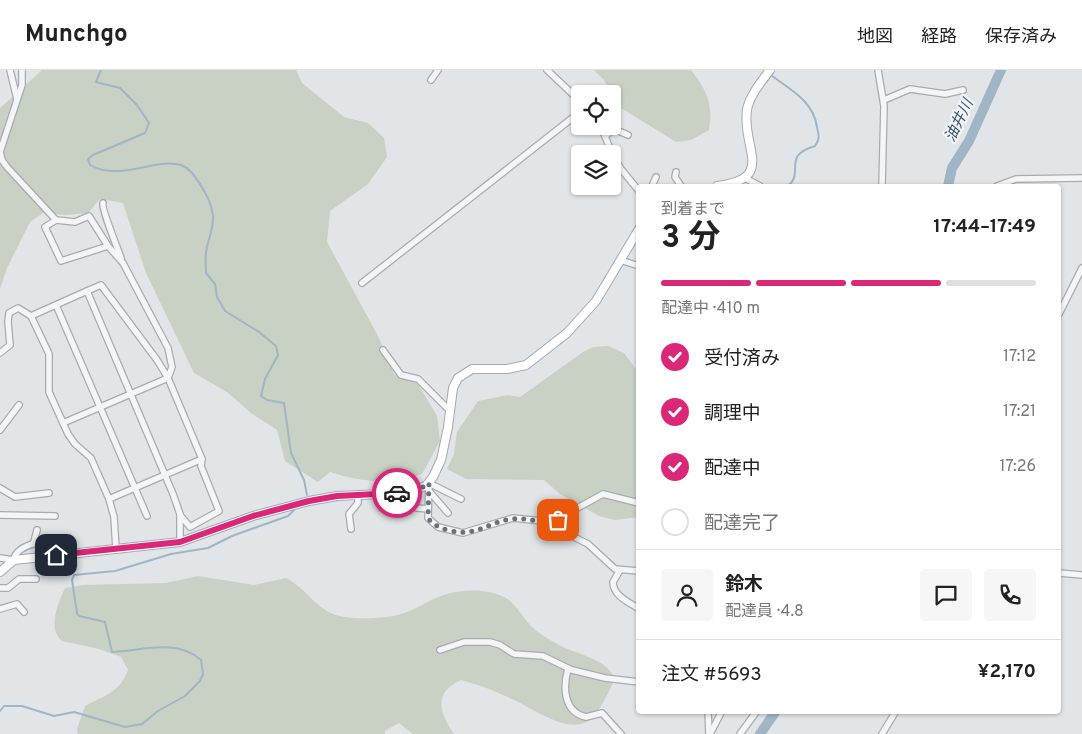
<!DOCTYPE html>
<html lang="ja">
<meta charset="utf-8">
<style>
:root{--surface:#fff;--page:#f6f6f6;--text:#222;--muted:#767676;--line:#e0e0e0;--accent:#db2777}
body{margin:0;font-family:Overpass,"Noto Sans JP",sans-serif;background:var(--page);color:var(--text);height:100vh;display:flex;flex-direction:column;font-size:19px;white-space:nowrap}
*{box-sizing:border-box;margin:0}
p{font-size:16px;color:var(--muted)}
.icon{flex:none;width:28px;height:28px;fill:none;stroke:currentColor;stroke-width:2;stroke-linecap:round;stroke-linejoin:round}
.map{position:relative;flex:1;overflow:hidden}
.drawer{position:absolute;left:636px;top:114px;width:425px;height:530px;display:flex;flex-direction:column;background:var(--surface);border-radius:5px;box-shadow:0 1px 4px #0004}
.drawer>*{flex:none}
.controls{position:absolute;left:571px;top:15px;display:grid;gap:10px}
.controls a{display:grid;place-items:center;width:50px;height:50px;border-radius:5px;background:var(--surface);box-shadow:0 1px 4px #0004;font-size:25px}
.pin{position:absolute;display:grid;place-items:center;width:42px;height:42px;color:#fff;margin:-21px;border-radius:10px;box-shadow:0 2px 8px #0006}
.courier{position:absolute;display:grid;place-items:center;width:50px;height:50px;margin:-25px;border:4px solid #db2777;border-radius:50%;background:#fff;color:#222;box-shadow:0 1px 6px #0007}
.headline em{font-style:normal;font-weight:700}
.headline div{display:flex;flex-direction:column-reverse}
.headline{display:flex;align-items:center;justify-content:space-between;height:85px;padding:0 25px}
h1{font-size:32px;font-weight:700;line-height:38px}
.bar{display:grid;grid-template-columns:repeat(4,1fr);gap:8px 5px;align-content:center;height:60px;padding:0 25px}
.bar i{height:6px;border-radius:4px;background:var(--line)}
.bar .selected{background:var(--accent)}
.bar p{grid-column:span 4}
.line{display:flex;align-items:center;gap:12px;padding:0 25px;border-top:1px solid var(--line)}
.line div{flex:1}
.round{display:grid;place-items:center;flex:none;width:52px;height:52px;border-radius:5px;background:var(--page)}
ol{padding:0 25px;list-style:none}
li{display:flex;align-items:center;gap:15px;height:55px}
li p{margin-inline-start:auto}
li .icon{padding:5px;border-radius:50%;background:var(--accent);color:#fff;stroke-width:4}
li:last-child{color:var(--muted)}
li i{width:28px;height:28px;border:2px solid var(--line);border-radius:50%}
header{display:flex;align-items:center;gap:30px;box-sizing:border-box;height:70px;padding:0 25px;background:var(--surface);border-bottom:1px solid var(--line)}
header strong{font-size:24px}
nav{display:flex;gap:28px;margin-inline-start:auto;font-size:18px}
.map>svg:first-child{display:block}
.green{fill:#c8d1c3}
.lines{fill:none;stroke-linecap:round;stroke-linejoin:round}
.stream{stroke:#a0b5c5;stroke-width:2}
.river{stroke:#a0b5c5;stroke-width:10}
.minor-casing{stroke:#a7acb2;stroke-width:8}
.major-casing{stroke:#a2aab3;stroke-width:10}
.minor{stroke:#f4f5f7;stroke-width:5.5}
.major{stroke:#fff;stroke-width:8}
.done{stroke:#6b727a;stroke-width:5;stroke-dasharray:0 9}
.route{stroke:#db2777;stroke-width:6}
.labels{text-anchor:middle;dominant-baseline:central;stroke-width:4.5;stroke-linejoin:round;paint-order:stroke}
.water-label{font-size:15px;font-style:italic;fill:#3a556e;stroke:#f1f3f6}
</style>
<header>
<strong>Munchgo</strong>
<nav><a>地図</a><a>経路</a><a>保存済み</a></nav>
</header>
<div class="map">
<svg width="1082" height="664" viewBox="0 0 1082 664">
<rect width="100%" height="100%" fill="#e1e5e8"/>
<!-- green -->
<g class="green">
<path d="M42 0H296L302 13 344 47 368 53 384 68 387 87 368 114 330 141 327 172 378 266 394 304 418 314 437 346 440 371 422 404C385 414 366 413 330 402L318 412 285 391 277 360 251 343 227 322 194 303 146 203 123 133 100 129 88 143 66 145 43 143 30 152 7 198 0 219V38Z"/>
<path d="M594 0H691C706 19 714 35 709 60L691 70 676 72 621 38 604 10Z"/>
<polygon points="608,276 624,283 639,303 639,447 615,450 599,446 560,424 544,410 466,409 447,399 454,384 457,362 478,331 508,325 520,327 583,282 593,277"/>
<path d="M198 506 254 515 286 508C309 520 317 543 344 547 361 549 385 549 401 544 413 541 424 533 436 528 456 519 485 517 506 528 515 533 523 548 531 556 539 564 549 569 559 575 577 585 607 588 615 609 609 621 599 644 588 651 568 664 533 639 516 631 498 622 480 615 461 610 433 623 439 642 454 664H413L399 653 385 661V664H78L77 659 85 636C104 626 121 621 128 600L121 587 99 579 62 571C47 558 58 534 65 518L83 515 166 513Z"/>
</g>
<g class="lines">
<!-- stream -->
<g class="stream">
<path d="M101 0 96 12 120 18 137 35 149 53 145 63 93 85 88 89 90 95C119 112 158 87 181 95 190 98 195 107 200 114 206 124 212 134 213 146 214 160 207 171 206 183 205 190 206 196 206 203L215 214 217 227 225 241 259 262 276 276 278 285 265 309 261 326 267 330 284 333 291 383 304 410 307 425"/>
<path d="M771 5C790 20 813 30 817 57 819 66 820 69 815 76 781 86 805 102 788 116"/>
<path d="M0 641 4 636H22L54 646 74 642 125 657 142 654 158 641 185 626 200 611 203 604 201 590C177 568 141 581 112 582L105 552 79 546 77 543 72 510 74 505 115 501 171 484 208 478 232 466 288 446 294 440"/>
</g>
<!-- river -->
<g class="river">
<polyline points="948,116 952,98 969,71 1001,0"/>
<polyline points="760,664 776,641"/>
</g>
<!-- minor casing -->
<g class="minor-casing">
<g id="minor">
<polyline points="10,0 17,29"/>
<polyline points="22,0 22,15 0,82 2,90 7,97 56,150"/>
<polyline points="547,0 580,31"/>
<polyline points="878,0 884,36 882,116"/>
<polyline points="431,10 438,0"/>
<polyline points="884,30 910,19 945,24 963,20"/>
<polyline points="601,56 612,84"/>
<polyline points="605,66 614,59 628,65"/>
<polyline points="612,84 621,99 639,121"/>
<polyline points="676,102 675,107 681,116"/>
<polyline points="745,108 760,116"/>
<polyline points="652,116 656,107"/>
<polyline points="997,116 1016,109 1082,108"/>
<path d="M103 133C101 138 118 179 121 188"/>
<polyline points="620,190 639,196"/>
<polyline points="362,213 580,42"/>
<polyline points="87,221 101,215 157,290 168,308 202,389"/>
<polyline points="56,235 147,446"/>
<polyline points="1059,244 1082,198"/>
<polyline points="383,280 401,305 418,309 450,341"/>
<polyline points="0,283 10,275 8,252 9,243 18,238 31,246"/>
<polyline points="63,353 168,308 172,297 168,278 123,193 108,176 61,191 45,157 56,150 75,152 89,146 108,176"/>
<polyline points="0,360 19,335"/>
<polyline points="429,413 428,448 438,457 463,463 513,448 552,452 603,424 639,433"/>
<polyline points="429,413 461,429"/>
<polyline points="0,418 15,427 49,423"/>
<polyline points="429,421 448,443"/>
<polyline points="109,429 202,389 201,396 219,441 190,457 180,445"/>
<polyline points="417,438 428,439"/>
<polyline points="0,445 55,446"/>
<polyline points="550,452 556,458 588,474 615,499 639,501"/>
<polyline points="351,459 349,444 358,433 358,424"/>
<polyline points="34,472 37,460"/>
<polyline points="116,479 114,447 109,429 91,388 75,374 68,364 49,322 49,284 31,246 87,221 173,424 180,444 180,472"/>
<path d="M0 488 14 490C15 475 43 471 55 469"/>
<path d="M620 500 613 512C613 526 629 532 639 539"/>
<polyline points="1059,503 1082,505"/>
<polyline points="0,518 8,518 19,509 36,509"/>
<polyline points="0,539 17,534 24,542"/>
<polyline points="440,580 464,572 490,572 500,575 514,584 543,586 572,600 605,608 639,612"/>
<path d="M568 599C563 616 563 642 586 647L602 643 621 664"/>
<polyline points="708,641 709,664"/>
<polyline points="710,664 722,641"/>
<polyline points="740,664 757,641"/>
<polyline points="882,664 896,641"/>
</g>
</g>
<!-- major casing -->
<g class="major-casing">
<g id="major">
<path d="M717 116C777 109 741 77 747 40 749 26 762 11 770 0"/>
<polyline points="0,502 14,490 180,472 253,446 309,431 337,426 404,423 426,416 433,407 441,390 448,357 453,318 458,308 472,299 507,299 526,295 567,263 596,231 639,159"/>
</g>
</g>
<!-- minor -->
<use href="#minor" class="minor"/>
<!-- major -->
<use href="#major" class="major"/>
</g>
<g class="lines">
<!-- done -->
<path class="done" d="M397 423 418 420 429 413 428 448C433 455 440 458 448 460 476 468 487 452 512 449 527 447 543 455 558 450"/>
<!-- route -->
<polyline class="route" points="56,485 180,472 253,446 309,431 337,426 397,423"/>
</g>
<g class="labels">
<!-- water labels -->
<g class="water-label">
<text transform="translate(960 51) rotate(-64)">油井川</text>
</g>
</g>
</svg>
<div class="controls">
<a><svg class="icon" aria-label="locate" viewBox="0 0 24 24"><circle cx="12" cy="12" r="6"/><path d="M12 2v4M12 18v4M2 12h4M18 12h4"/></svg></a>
<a><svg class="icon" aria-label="layers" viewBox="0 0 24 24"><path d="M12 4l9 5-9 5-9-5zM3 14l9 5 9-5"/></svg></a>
</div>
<div class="pin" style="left:558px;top:450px;background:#ea580c"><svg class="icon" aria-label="bag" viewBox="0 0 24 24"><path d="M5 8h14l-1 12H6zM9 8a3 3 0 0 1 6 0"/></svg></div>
<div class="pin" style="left:56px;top:485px;background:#1f2937"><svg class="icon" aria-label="home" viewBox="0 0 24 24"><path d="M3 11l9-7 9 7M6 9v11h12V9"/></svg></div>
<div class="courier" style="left:397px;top:423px"><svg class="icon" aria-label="car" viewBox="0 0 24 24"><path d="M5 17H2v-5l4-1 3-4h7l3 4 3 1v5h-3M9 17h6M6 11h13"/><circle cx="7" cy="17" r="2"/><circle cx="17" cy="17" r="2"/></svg></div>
<section class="drawer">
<div class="headline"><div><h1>3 分</h1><p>到着まで</p></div><em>17:44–17:49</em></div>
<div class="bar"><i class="selected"></i><i class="selected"></i><i class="selected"></i><i></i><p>配達中 · 410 m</p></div>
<ol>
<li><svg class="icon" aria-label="check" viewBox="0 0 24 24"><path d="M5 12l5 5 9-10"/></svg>受付済み<p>17:12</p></li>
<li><svg class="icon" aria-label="check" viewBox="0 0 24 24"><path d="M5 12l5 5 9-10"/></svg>調理中<p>17:21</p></li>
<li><svg class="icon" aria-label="check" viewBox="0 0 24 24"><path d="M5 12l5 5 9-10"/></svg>配達中<p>17:26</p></li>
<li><i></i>配達完了</li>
</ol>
<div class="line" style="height:90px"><a class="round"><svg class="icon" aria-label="person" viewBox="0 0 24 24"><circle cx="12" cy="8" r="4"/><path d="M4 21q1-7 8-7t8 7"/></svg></a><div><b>鈴木</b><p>配達員 · 4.8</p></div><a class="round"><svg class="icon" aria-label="chat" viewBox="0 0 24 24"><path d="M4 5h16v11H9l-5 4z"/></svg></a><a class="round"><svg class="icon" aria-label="phone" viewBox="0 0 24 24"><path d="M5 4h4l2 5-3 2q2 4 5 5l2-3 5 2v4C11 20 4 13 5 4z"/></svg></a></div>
<div class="line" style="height:65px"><div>注文 #5693</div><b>¥2,170</b></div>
</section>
</div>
